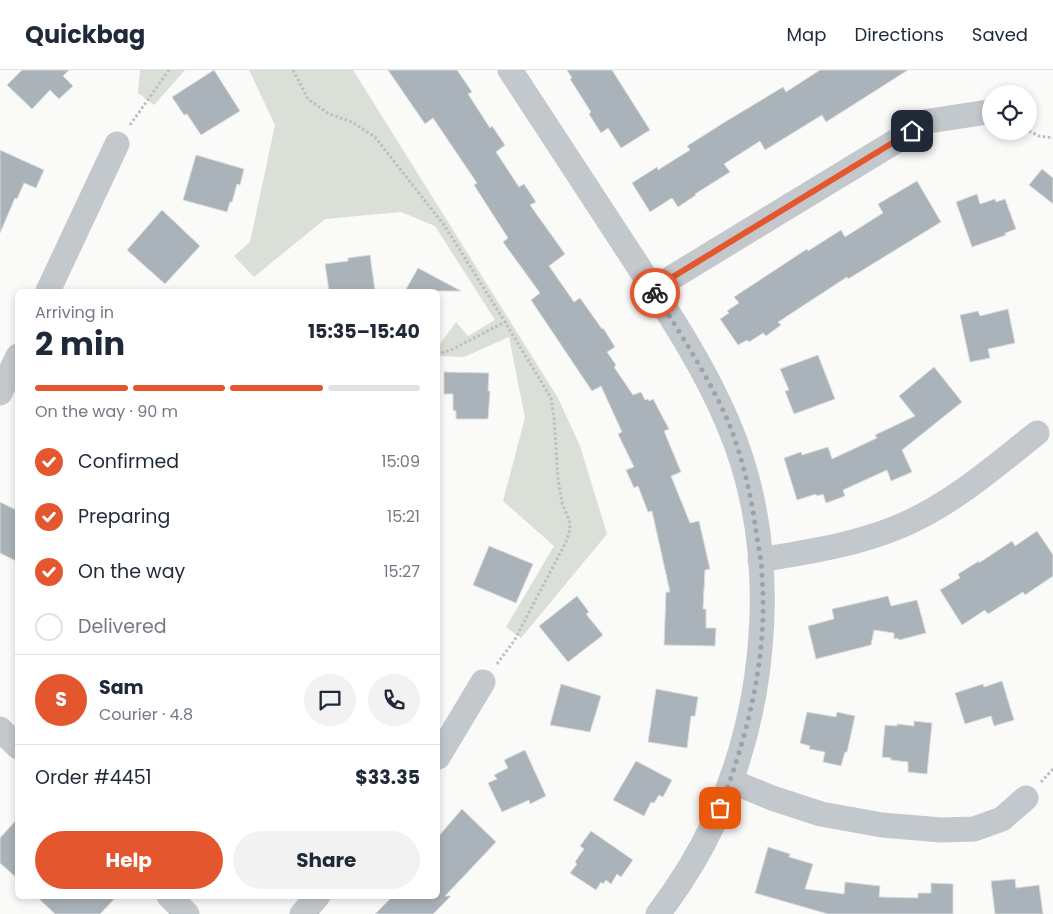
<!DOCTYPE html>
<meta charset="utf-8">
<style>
:root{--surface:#fff;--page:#f2f2f3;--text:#1f2937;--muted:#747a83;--line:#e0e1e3;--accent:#e4572e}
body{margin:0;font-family:Poppins,sans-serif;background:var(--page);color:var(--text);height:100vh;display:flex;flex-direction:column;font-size:19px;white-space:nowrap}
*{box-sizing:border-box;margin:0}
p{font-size:16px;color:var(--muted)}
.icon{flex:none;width:28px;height:28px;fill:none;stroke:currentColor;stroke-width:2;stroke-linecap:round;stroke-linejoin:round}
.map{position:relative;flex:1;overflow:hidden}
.sheet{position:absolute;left:15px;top:219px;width:425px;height:610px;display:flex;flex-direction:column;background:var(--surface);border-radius:8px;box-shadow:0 2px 8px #0003}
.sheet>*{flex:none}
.fabs{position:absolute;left:982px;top:15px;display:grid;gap:10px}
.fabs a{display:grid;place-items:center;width:55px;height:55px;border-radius:50%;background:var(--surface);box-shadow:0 2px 8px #0003;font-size:25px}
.pin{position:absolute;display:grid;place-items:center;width:42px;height:42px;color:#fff;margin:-21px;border-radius:10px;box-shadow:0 2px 8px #0006}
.courier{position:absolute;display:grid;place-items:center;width:50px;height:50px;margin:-25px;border:4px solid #e4572e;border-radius:50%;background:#fff;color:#222;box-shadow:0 1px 6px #0007}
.headline em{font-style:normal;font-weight:700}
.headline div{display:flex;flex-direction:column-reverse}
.headline{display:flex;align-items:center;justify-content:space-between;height:85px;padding:0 20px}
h1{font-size:32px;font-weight:700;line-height:38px}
.bar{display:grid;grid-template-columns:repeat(4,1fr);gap:8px 5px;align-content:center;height:60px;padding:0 20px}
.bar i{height:6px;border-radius:4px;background:var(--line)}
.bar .current{background:var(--accent)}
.bar p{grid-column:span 4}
.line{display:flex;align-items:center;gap:12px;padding:0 20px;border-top:1px solid var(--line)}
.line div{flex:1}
.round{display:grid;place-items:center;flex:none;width:52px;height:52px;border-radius:26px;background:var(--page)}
ol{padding:0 20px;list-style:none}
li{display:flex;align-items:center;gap:15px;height:55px}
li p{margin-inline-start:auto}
li .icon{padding:5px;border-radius:50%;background:var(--accent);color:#fff;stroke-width:4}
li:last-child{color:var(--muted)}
li i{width:28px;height:28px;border:2px solid var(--line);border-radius:50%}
.action{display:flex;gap:10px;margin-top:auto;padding:10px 20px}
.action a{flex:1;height:58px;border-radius:30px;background:var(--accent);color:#fff;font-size:20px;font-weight:700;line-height:58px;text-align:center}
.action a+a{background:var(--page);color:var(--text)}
header{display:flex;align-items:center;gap:30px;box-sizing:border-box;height:70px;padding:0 25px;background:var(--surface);border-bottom:1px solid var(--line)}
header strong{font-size:24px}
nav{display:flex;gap:28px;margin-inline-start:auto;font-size:18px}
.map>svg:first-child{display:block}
.green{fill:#dadfd7}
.building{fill:#aab3b9;stroke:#dcdcda}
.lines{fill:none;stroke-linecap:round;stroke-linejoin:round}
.path{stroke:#bbbfc2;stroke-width:3;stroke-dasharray:2.5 2.5;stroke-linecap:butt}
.street{stroke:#c3c8cc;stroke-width:25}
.done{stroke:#99a4ac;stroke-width:5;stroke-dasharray:0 9}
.route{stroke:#e4572e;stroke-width:6}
</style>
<header>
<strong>Quickbag</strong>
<nav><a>Map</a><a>Directions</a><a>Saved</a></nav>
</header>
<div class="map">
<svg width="1053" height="844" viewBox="0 0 1053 844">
<rect width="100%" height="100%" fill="#fafaf8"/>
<!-- green -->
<g class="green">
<polygon points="140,0 185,0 154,35 138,23"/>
<polygon points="249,0 353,0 558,328 580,376 607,464 521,568 506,557 554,476 503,431 525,348 509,267 464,287 438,286 438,277 456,252 468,266 495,250 435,156 401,142 325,149 254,207 234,186 250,172 275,55"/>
</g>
<!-- building -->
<g class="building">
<polygon points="22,0 69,0 63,6 73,16 59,29 50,20 32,39 7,15"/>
<polygon points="214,0 240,41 201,65 187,44 184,45 172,27"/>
<polygon points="388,0 457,0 472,22 468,24 490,58 492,56 505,75 496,82 519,117 524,114 536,132 530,135 565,184 549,196 574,232 580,228 602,259 603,258 615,277 607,282 616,295 614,297 633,325 641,322 645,330 648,329 649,331 653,329 669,359 664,361 681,402 671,406 690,453 699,451 710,499 705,500 703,539 706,539 706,558 716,558 715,576 664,575 666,522 670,522 652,441 648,442 638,416 634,418 626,400 634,397 618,364 622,362 601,316 592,321 531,230 540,223 503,172 508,168 474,115 477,113 433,48 425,54"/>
<polygon points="567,0 612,0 650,60 621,78 608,58 601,63 589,44 591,42 570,9 572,8"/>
<polygon points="820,0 908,0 826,52 822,45 765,80 760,71 724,94 730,102 695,124 696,125 678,137 672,128 650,142 632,113 657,97 658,100 690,80 687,76 725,52 783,17 786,22"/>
<polygon points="0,80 44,100 36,118 24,113 17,129 15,128 0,163"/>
<polygon points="196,85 244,99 240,115 237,114 232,132 230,132 227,142 183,130"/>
<polygon points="1042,99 1053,108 1053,134 1029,115"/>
<polygon points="917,111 941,152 848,209 847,207 778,252 781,255 766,266 763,263 749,272 747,270 738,275 720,249 729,243 727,241 739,233 734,227 807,179 808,181 841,160 845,167 883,143 878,134"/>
<polygon points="977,124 980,134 995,129 996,132 1005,129 1016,159 1005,163 1006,165 972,177 956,132"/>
<polygon points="162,140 200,176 165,214 127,180"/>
<polygon points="370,185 375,221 329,221 325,194 348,191 348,188"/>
<polygon points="418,198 461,221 405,221"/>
<polygon points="1008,239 1015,273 988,279 990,288 970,292 960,245 978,241 980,246"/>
<polygon points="818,285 835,329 794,344 785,321 789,320 780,299"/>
<polygon points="934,297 962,332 902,380 912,402 891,411 887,400 843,420 845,426 826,433 823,424 817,426 816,424 797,430 784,388 801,382 802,385 828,377 832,389 877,368 875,365 915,346 899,326"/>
<polygon points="444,302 489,303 488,321 490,321 488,349 456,349 456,341 453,340 453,324 444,324"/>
<polygon points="0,432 18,441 18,492 0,483"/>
<polygon points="1037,461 1053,485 1053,506 1025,525 1023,522 988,544 985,540 962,555 940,520 960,508 958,504 979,491 979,493 1012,471 1015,476"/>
<polygon points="489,476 533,494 516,533 473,515"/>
<polygon points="577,526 589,542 586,544 603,565 568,592 539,556"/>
<polygon points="888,526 891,536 917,530 926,563 899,570 898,568 894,569 894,563 874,560 871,575 816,589 808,556 834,549 832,539"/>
<polygon points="1002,611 1014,650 994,656 991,646 965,654 955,623 983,614 984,617"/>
<polygon points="561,614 601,626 590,662 550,655"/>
<polygon points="656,619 698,627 695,646 691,646 687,678 648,672"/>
<polygon points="807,642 836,647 837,642 855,646 847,682 845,682 841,696 823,692 825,682 809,679 810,676 800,673"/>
<polygon points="914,651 932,653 927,704 908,702 908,692 891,690 891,688 882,687 885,655 897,656 897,654 914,656"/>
<polygon points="525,680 546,726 530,734 529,730 502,742 488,713 497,709 494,705 508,698 504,690"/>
<polygon points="636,691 672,710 663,727 659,725 654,733 651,732 644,746 613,730"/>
<polygon points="462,739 496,772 445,826 451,826 433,844 375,844 393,826 438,826 438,767"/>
<polygon points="18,748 18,809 0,793 0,768"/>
<polygon points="591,761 633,790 621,807 617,804 611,814 606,810 603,814 601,812 596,820 570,803 577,794 575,792 584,779 580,776"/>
<polygon points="768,777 790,784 789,787 813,794 805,819 844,824 845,812 880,816 879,827 918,828 918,823 931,823 931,813 953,814 953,844 828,844 755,823"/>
<polygon points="1015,809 1016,818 1039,815 1043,844 995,844 991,811"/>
<polygon points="36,826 117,826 100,844 55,844"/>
</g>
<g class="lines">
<!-- path -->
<g class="path">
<polyline points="293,0 308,29 329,44 352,52 375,67 444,155 505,252 451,280 438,284"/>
<polyline points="130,55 169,0"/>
<polyline points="1029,61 1039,66 1053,68"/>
<polyline points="497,594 514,571 566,472 570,460 569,450 562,433 558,409 554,348 551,328 505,252"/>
<polyline points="1041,712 1053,699"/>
</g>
<!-- street -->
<g class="street">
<path d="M510 0C550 62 591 123 631 185 665 238 702 292 727 351 781 475 770 630 714 752 699 785 680 815 658 844"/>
<polyline points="653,219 929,51 988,42"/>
<polyline points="48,221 117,74"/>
<polyline points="0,323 18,286"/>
<path d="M760 490C807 482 855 475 898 457 950 436 994 397 1037 363"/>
<polyline points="0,659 18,677"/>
<polyline points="438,687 483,612"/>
<polyline points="731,711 772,728 821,744 882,755 941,760 974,759 1002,749 1026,728"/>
<polyline points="169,826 187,844"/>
<polyline points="302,844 318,826"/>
</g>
</g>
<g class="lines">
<!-- done -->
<path class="done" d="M655 223C681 265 708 306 728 351 742 386 751 424 756 461 758 476 762 491 762 506 768 585 748 665 720 738"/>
<!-- route -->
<polyline class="route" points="655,223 653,219 912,61"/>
</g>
</svg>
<div class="fabs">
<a><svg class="icon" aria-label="locate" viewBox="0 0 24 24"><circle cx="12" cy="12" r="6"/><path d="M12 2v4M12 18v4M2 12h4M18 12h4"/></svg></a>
</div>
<div class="pin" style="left:720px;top:738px;background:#ea580c"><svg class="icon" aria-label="bag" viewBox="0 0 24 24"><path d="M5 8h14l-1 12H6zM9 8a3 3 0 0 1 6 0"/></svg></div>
<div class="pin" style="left:912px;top:61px;background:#1f2937"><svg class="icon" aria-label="home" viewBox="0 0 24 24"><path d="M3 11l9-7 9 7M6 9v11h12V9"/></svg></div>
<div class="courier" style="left:655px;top:223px"><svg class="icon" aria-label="bike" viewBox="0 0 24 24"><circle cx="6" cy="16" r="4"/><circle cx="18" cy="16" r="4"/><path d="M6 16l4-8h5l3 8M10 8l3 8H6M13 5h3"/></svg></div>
<section class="sheet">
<div class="headline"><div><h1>2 min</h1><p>Arriving in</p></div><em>15:35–15:40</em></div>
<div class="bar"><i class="current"></i><i class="current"></i><i class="current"></i><i></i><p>On the way · 90 m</p></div>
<ol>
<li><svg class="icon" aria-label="check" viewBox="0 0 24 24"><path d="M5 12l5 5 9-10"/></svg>Confirmed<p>15:09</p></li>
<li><svg class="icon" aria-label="check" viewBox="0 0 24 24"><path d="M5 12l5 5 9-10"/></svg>Preparing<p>15:21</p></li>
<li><svg class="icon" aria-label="check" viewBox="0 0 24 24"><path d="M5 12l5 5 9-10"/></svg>On the way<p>15:27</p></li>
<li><i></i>Delivered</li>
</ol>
<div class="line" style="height:90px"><b class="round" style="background:var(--accent);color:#fff">S</b><div><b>Sam</b><p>Courier · 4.8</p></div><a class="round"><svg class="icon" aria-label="chat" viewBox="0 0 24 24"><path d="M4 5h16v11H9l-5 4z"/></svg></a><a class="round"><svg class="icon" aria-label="phone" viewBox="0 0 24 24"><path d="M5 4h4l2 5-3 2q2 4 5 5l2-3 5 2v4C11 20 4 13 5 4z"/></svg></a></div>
<div class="line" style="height:65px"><div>Order #4451</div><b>$33.35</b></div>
<div class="action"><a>Help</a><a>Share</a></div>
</section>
</div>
